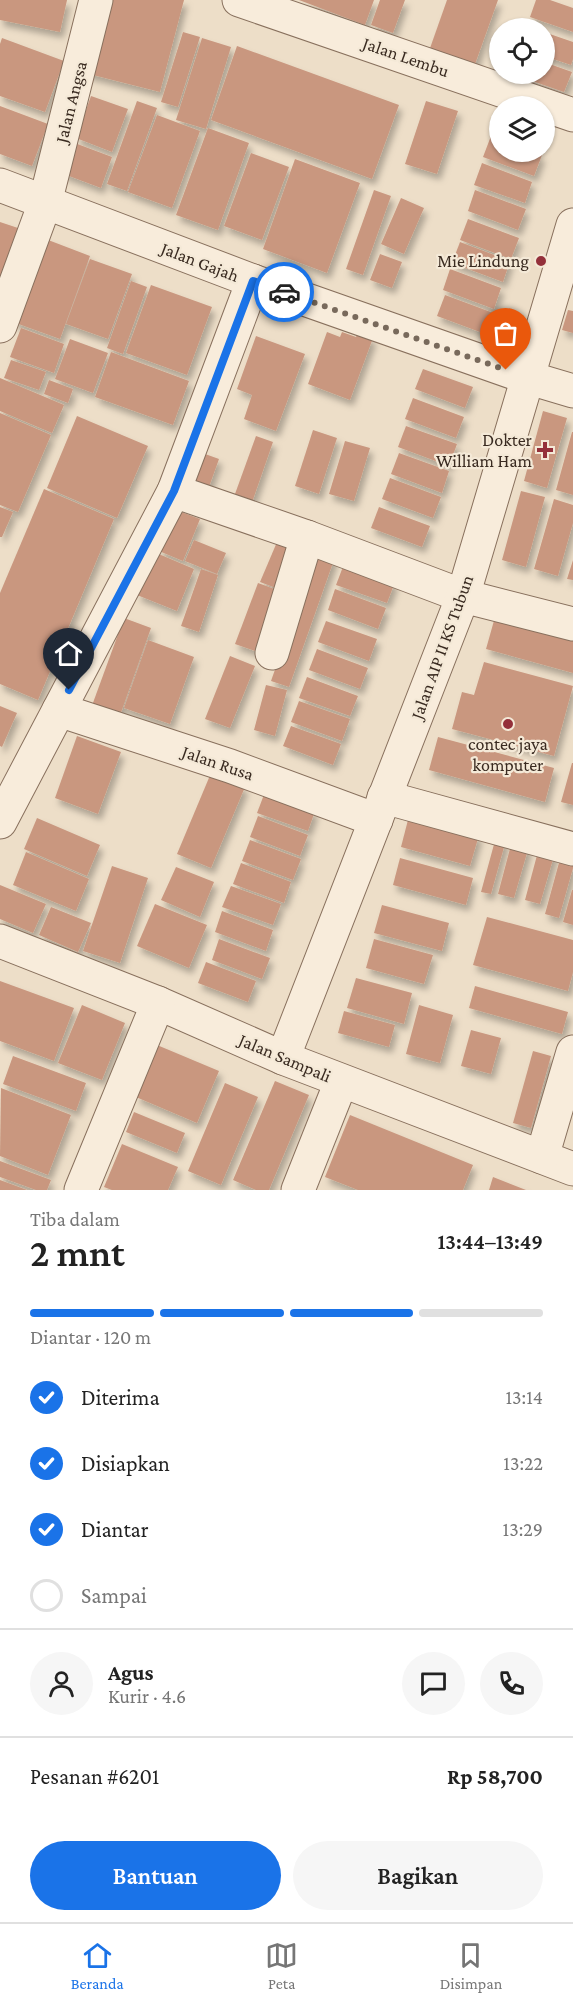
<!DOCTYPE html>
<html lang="id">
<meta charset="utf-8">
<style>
:root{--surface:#fff;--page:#f6f6f6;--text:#222;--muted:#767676;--line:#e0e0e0;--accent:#1a73e8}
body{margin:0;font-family:"Crimson Pro",serif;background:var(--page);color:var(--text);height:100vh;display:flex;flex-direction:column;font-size:22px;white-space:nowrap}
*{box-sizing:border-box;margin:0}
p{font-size:20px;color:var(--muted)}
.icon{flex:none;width:33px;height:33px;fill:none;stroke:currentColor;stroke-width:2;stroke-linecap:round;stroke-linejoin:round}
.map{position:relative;height:1190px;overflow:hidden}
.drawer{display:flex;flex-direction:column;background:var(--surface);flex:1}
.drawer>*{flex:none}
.buttons{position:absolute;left:489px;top:18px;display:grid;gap:12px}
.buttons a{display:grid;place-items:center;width:66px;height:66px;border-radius:50%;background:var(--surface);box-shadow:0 2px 4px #0004;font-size:30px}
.pin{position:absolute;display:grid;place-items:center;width:51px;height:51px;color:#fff;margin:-62px -26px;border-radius:50% 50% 50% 0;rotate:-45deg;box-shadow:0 0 6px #0007}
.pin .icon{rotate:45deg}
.courier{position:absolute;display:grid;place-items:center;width:60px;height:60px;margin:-30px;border:4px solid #1a73e8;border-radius:50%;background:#fff;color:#222;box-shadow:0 2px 8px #0007}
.headline em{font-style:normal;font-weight:600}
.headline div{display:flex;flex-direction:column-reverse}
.headline{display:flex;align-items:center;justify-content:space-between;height:102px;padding:0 30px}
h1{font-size:39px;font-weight:600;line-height:45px}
.bar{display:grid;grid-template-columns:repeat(4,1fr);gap:9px 6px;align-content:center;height:72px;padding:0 30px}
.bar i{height:8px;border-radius:4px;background:var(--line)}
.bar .active{background:var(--accent)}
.bar p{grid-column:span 4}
.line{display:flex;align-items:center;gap:15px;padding:0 30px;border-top:2px solid var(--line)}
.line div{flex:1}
.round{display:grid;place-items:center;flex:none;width:63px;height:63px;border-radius:32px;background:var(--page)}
ol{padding:0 30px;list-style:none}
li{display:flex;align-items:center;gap:18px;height:66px}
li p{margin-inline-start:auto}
li .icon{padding:6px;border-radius:50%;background:var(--accent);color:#fff;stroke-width:4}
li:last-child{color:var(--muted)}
li i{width:33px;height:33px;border:3px solid var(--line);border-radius:50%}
.primary-button{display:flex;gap:12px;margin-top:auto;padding:12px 30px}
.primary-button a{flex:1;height:69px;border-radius:36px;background:var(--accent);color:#fff;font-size:24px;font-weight:600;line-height:69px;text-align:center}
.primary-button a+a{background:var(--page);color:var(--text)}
.dock{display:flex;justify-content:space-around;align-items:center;height:84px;border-top:2px solid var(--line);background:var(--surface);font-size:16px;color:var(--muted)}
.dock a{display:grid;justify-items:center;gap:3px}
.dock .active{color:var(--accent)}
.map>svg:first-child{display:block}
.building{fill:#c9977f;filter:url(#shadow)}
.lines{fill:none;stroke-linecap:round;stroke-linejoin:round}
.minor-casing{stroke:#88705d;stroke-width:35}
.minor{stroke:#f8ecdb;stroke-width:33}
.done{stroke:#78695b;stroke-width:6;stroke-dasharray:0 10.8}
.route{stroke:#1a73e8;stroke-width:8}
.poi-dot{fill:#94303a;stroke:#f4e9d7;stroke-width:2}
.labels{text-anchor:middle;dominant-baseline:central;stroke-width:4.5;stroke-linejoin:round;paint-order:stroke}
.street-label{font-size:18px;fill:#392a20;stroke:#f4e9d7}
.poi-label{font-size:18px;fill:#392a20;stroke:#f4e9d7;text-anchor:end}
</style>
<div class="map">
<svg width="573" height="1190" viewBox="0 0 573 1190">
<defs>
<filter id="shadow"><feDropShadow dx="3.5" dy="6" stdDeviation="3" flood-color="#0004"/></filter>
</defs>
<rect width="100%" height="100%" fill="#eddec8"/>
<!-- building -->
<g class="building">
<polygon points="0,0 67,0 60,32 0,20"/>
<polygon points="104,0 184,0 160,92 85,73"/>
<polygon points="299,0 374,0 365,25"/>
<polygon points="380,0 405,0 393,33 371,25"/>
<polygon points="447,0 498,0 474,67 429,51"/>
<polygon points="536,0 550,0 573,8 573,32 530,17"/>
<polygon points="183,32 200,37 178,107 161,102"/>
<polygon points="544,32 573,42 573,59 571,65 544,56"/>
<polygon points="2,38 64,61 45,112 0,96 0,44"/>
<polygon points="202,38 231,47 206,129 176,120"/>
<polygon points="237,46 399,105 372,179 211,120"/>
<polygon points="544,62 572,72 564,92 512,74 544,74"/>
<polygon points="91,96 128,109 112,152 76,138"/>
<polygon points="137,101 157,108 127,191 107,184"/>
<polygon points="426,101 458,111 437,174 405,164"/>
<polygon points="499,102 500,106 500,126 492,123"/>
<polygon points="0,106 48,124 32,166 0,154"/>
<polygon points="157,115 200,131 172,208 128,192"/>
<polygon points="208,128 249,143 218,230 176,215"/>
<polygon points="491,136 500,139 500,152 532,152 542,155 534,176 483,157"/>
<polygon points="72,142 112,157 101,188 61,173"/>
<polygon points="251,153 289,167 262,240 224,226"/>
<polygon points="295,159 360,183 327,273 263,249"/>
<polygon points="482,163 532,182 525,203 474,185"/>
<polygon points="374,190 391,196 363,275 346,269"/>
<polygon points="475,190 526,209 518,230 468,211"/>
<polygon points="401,198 424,208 404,254 381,244"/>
<polygon points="468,219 519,238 511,259 460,240"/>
<polygon points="0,222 18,228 0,281"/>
<polygon points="43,238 90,256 60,339 13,322"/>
<polygon points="460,242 510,261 503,282 452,263"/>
<polygon points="380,254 402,262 392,288 370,280"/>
<polygon points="90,259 132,274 108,339 66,324"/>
<polygon points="450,269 501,288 494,309 443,290"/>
<polygon points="131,281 147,287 123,354 107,348"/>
<polygon points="151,285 212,307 187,375 126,353"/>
<polygon points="445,295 496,314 488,335 437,316"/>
<polygon points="568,310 573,311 573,333 562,330"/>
<polygon points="21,328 64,344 54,373 10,357"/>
<polygon points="327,332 340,337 342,332 356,337 358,332 373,338 350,400 308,384"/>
<polygon points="256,336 305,354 276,431 244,419 252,395 237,389"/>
<polygon points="70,339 108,353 93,393 55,379"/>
<polygon points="111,352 189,381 173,425 95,397"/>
<polygon points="11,360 46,372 39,390 4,378"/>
<polygon points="423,369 473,387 465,408 415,389"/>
<polygon points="0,378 64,405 52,433 0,411"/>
<polygon points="49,380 73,389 68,403 44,394"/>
<polygon points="413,398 464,417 456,438 405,419"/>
<polygon points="543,411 567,418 547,488 524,481"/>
<polygon points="0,413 51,435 18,512 0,505"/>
<polygon points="77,416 148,446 117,518 47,488"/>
<polygon points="406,426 457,444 449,466 398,447"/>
<polygon points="313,430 337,438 319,494 295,486"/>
<polygon points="572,432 573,432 573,495 556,490"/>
<polygon points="256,436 273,442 249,511 231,505"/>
<polygon points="345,441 370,448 354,501 329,494"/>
<polygon points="194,450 219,459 205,498 180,489"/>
<polygon points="399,453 449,471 442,493 391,474"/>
<polygon points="390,478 441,497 433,518 382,499"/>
<polygon points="44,489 114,519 38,700 0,684 0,593"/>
<polygon points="521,491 545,497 526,567 502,560"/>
<polygon points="554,499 573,505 573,523 558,576 534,569"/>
<polygon points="0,507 13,512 2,537 0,537"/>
<polygon points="379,507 430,526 422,547 371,528"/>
<polygon points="176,510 200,519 183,561 159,551"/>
<polygon points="280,535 295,541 276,588 260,582"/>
<polygon points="194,540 226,553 217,574 185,561"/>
<polygon points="317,550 335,557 289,687 271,681"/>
<polygon points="154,552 194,569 177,611 137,595"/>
<polygon points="573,560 573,580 567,579"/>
<polygon points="344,564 395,582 387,603 336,585"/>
<polygon points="201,569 218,575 199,632 181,626"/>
<polygon points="258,583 280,591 258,652 235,644"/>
<polygon points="335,589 386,608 378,629 328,610"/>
<polygon points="495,617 573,638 573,673 486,649"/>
<polygon points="124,618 151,628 118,721 90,711"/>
<polygon points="326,621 377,639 369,661 318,642"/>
<polygon points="148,640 194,657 170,724 124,708"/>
<polygon points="317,649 368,668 360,689 309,670"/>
<polygon points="230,656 255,666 230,728 205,719"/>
<polygon points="484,662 573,686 554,756 452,729 462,692 474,695"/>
<polygon points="307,677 358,696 350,716 299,698"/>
<polygon points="266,685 287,690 275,736 254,730"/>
<polygon points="299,701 350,719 342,741 291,722"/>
<polygon points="0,706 17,713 2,747 0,746"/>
<polygon points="291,726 341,744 333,765 283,746"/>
<polygon points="77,736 121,752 98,814 55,798"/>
<polygon points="438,737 554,768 545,802 429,770"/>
<polygon points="572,763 573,763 573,805 561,802"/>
<polygon points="211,773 245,787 211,868 177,854"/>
<polygon points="265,792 315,811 308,831 257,813"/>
<polygon points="258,816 308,835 300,856 250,837"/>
<polygon points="409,816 479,835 470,866 401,847"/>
<polygon points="37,818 100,845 87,876 24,849"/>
<polygon points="496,837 506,840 491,894 481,892"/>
<polygon points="250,840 301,859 293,880 242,861"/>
<polygon points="512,841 529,846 514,898 498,894"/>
<polygon points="540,844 556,849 540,904 525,900"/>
<polygon points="26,852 89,879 76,911 13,885"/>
<polygon points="400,858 473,878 466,905 393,885"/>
<polygon points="560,859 573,863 573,868 559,918 545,914"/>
<polygon points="241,863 291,882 284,903 233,884"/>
<polygon points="112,866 148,878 120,963 83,951"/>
<polygon points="176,867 214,882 200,917 161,900"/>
<polygon points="0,885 46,904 33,933 0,919"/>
<polygon points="231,886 281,904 273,925 222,907"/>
<polygon points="572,890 573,890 573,925 563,922"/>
<polygon points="155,904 207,925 189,968 137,946"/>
<polygon points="382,905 449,923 442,951 374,933"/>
<polygon points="51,907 91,923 78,952 39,935"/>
<polygon points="222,911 273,930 266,951 215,932"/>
<polygon points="487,917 573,940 573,972 568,991 473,965"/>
<polygon points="219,939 270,958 262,979 212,960"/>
<polygon points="374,939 433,955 424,984 366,968"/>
<polygon points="206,962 256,981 248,1002 198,983"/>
<polygon points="356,978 412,993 404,1024 347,1008"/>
<polygon points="0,981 74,1008 54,1061 0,1041"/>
<polygon points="475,986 568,1012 562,1034 469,1008"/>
<polygon points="82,1005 125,1023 102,1080 58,1063"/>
<polygon points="419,1005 453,1015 440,1063 406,1054"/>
<polygon points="344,1011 395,1025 389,1047 338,1033"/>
<polygon points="471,1030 501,1038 491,1074 461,1066"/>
<polygon points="157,1045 219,1071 197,1123 136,1097"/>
<polygon points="533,1051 551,1056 531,1128 513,1123"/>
<polygon points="13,1056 86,1083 76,1111 3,1084"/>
<polygon points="275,1081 309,1095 269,1190 256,1190 233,1180"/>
<polygon points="225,1083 258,1097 221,1185 188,1171"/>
<polygon points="1,1088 71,1115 48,1175 0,1156"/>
<polygon points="134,1112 185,1133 177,1153 126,1132"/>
<polygon points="350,1115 473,1165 463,1190 358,1190 325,1177"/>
<polygon points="122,1144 178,1167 168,1190 112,1190 104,1187"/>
<polygon points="0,1161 51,1180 47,1190 36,1190 0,1177"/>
<polygon points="493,1177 526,1190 489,1190"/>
<polygon points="0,1180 27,1190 0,1190"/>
</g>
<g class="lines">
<!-- minor casing -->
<g class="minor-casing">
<g id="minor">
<polyline points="239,0 573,115"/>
<polyline points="0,185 253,281 526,377 573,391"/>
<polyline points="0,326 45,203 96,0"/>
<polyline points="174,491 307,537 463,596 573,624"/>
<polyline points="272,653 307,537"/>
<polyline points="59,710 230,766 376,820"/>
<polyline points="384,797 573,849"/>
<polyline points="0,822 174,491 253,281"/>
<polyline points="0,941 158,1003 283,1058 573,1169"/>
<polyline points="283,1058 463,596 573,225"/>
<polyline points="542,1157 573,1052"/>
<polyline points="81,1190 158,1003"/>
<polyline points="298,1190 341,1082"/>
</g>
</g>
<!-- minor -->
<use href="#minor" class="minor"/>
</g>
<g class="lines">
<!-- done -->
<polyline class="done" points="284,292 506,370"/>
<!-- route -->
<polyline class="route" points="69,690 174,491 253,281 284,292"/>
</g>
<!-- markers -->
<g class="poi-dot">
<circle cx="541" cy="261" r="6"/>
<path d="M542 441h6v6h6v6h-6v6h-6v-6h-6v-6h6z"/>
<circle cx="508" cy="724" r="6"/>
</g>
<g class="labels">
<!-- street labels -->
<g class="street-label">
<text transform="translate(406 57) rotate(19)">Jalan Lembu</text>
<text transform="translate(71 102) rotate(-76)">Jalan Angsa</text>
<text transform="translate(200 262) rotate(21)">Jalan Gajah</text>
<text transform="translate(442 647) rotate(-70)">Jalan AIP II KS Tubun</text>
<text transform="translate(218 763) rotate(19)">Jalan Rusa</text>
<text transform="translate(285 1058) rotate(23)">Jalan Sampali</text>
</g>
<!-- poi labels -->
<g class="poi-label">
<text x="529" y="261">Mie Lindung</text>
<text x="532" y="440">Dokter<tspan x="532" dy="21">William Ham</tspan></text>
<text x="508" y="744" text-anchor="middle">contec jaya<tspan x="508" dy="21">komputer</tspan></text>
</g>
</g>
</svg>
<div class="buttons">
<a><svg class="icon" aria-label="locate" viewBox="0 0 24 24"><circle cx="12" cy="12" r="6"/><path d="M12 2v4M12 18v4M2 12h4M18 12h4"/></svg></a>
<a><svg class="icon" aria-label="layers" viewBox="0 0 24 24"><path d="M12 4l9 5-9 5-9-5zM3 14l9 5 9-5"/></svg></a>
</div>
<div class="pin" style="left:506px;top:370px;background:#ea580c"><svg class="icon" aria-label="bag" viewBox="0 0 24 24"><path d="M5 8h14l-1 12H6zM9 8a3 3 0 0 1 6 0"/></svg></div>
<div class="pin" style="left:69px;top:690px;background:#1f2937"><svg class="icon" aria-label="home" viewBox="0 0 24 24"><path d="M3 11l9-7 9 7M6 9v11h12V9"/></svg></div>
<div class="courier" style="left:284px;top:292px"><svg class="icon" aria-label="car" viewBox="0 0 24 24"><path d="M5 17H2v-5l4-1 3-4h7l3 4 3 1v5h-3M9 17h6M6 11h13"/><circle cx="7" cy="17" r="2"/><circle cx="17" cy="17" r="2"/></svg></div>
</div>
<section class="drawer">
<div class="headline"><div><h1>2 mnt</h1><p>Tiba dalam</p></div><em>13:44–13:49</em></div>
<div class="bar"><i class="active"></i><i class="active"></i><i class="active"></i><i></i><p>Diantar · 120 m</p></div>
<ol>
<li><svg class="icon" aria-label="check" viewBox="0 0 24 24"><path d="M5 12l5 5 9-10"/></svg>Diterima<p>13:14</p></li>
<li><svg class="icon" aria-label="check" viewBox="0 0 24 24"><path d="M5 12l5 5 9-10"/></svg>Disiapkan<p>13:22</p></li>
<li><svg class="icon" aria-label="check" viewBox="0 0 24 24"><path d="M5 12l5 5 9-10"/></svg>Diantar<p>13:29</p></li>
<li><i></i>Sampai</li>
</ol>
<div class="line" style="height:108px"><a class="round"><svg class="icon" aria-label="person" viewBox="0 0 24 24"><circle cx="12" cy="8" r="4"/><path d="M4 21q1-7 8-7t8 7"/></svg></a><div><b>Agus</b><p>Kurir · 4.6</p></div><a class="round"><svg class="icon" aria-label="chat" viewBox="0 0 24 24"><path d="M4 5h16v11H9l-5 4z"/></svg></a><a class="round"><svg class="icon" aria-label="phone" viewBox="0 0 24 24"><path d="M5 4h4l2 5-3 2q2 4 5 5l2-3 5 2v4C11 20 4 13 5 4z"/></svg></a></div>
<div class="line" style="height:78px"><div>Pesanan #6201</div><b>Rp 58,700</b></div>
<div class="primary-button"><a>Bantuan</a><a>Bagikan</a></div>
</section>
<nav class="dock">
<a class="active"><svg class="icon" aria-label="home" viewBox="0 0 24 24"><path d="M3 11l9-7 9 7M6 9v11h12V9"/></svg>Beranda</a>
<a><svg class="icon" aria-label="map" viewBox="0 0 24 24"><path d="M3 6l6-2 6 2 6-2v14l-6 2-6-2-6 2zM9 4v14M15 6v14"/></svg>Peta</a>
<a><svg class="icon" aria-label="saved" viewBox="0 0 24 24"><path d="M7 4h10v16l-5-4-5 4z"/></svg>Disimpan</a>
</nav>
